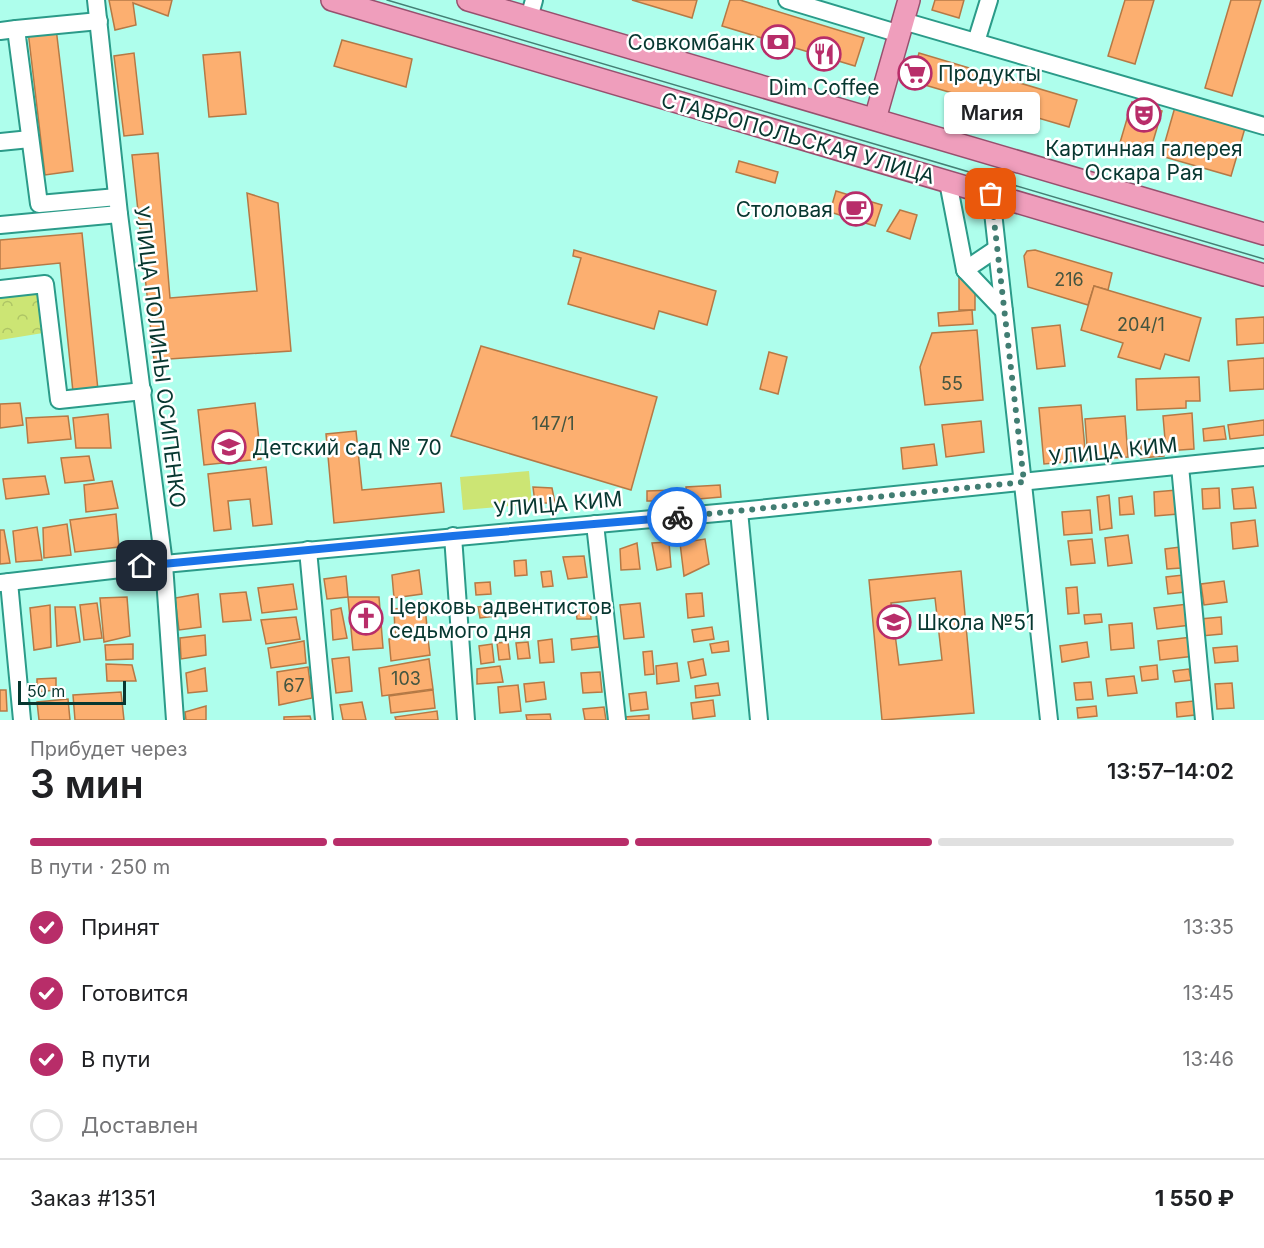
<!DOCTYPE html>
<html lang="ru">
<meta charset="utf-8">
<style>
:root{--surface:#fff;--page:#f6f6f6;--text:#202124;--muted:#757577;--line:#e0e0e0;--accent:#b82d69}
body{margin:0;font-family:Inter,sans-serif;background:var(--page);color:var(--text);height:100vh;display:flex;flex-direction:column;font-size:22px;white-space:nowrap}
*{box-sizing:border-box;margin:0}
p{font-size:20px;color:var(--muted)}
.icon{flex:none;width:33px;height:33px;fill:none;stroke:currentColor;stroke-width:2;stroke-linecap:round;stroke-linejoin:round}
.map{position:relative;height:720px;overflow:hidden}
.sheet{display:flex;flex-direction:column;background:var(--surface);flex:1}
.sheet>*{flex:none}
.scale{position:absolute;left:18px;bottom:15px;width:108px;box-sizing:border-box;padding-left:6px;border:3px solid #073730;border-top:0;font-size:16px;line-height:21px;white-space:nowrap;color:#073730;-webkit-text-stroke:4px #fff;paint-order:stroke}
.pin{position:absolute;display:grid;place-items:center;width:51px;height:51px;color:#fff;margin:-26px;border-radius:12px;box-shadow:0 3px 9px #0006}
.courier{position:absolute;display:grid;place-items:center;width:60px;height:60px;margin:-30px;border:4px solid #1a73e8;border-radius:50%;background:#fff;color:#222;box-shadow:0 2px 8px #0007}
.bubble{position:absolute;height:42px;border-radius:6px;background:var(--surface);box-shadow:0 2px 4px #0004;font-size:20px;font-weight:600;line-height:42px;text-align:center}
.summary em{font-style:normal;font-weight:600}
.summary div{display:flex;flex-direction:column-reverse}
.summary{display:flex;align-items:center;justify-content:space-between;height:102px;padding:0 30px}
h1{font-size:39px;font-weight:600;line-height:45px}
.bar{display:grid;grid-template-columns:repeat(4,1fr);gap:9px 6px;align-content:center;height:72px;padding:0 30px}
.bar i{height:8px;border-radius:4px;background:var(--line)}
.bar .on{background:var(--accent)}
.bar p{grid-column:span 4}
.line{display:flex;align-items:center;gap:15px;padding:0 30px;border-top:2px solid var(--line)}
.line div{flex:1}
ol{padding:0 30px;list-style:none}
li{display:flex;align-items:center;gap:18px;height:66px}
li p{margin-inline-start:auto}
li .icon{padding:6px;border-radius:50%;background:var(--accent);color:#fff;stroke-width:4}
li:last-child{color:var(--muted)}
li i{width:33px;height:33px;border:3px solid var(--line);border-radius:50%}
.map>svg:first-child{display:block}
.park{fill:url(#park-crowns)}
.garden{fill:#cce574}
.building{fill:#fcaf70;stroke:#b57945;stroke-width:1.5;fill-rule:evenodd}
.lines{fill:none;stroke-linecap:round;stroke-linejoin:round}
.minor-casing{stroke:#2b9b89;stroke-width:20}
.major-casing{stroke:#97506e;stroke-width:24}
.minor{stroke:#fff;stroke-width:16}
.major{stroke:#ef9ebc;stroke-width:21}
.tram{stroke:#448075;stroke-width:1.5}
.done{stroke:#417d72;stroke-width:6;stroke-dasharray:0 10.8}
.route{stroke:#1a73e8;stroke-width:8}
.labels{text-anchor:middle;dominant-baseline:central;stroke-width:5;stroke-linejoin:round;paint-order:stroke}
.number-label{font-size:18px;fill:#445540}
.poi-label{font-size:21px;fill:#073730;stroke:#fff;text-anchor:start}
.street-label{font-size:21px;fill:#073730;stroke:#fff}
</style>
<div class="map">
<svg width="1264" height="720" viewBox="0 0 1264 720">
<defs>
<pattern id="park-crowns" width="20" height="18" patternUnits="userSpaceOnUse" patternTransform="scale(1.5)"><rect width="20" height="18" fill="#cce574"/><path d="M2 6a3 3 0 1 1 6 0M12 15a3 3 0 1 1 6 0" fill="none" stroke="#aec565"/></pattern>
</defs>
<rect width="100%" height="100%" fill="#aefeec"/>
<!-- park -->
<polygon class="park" points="38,293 43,333 0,340 0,299"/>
<!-- garden -->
<polygon class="garden" points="529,471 532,504 463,510 460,477"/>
<!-- building -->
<g class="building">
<polygon points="109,0 172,0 168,16 133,3 136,25 115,30"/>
<polygon points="632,0 697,0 692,18"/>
<polygon points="730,0 740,0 864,38 855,66 722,26"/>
<polygon points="935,0 964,0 959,18 932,10"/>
<polygon points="1125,0 1154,0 1135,64 1108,56"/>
<polygon points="1231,0 1261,0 1232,96 1205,88"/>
<polygon points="56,28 73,171 45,175 28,31"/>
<polygon points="342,40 412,59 406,87 334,66"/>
<polygon points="240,52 246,114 209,117 203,55"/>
<polygon points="134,53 143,134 124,136 114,56"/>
<polygon points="919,53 1077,100 1069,127 911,81"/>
<polygon points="1132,102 1162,111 1149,155 1119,146"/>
<polygon points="1175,107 1245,128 1231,176 1161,156"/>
<polygon points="158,153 170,298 257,291 247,193 278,203 291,351 154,360 132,155"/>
<polygon points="739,161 778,172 775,183 736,172"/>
<polygon points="836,191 882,205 875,226 830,212"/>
<polygon points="900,210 917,215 910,239 887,231"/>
<polygon points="82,233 98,390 73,392 60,263 0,269 0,240"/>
<polygon points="574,250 716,291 707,325 659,311 654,329 568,304 581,258 573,256"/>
<polygon points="1035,250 1112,273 1108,290 1094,286 1088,305 1028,287 1024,256 1027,251"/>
<rect x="959" y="276" width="16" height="34"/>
<polygon points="1094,286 1201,318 1189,361 1165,354 1160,369 1118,357 1123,343 1081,330"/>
<polygon points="972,310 973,324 939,326 938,313"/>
<polygon points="1264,317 1264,343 1237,345 1236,319"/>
<polygon points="1060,325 1065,366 1037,369 1032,328"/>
<polygon points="977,330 983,400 925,405 920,367 932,333"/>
<polygon points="481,346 657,397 631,490 451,436"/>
<polygon points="769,352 787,357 778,394 760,389"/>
<polygon points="1264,358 1264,389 1230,391 1228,361"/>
<polygon points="1199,377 1200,401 1186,401 1186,408 1137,410 1136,379"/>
<polygon points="20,403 23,425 0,428 0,404"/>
<polygon points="255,403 261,459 204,465 198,410"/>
<polygon points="1081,405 1086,460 1044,464 1039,408"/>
<polygon points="1192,413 1194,449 1166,451 1163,416"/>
<polygon points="108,414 111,448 76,448 73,418"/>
<polygon points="68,416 71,439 28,443 26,418"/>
<polygon points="1125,416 1128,457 1088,460 1085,419"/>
<polygon points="1264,420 1264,435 1230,439 1228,425"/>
<polygon points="981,421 984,452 946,457 942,425"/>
<polygon points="1224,426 1226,439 1204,441 1203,429"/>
<polygon points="356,431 362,490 441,483 444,512 334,523 326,434"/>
<polygon points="1161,438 1164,456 1141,458 1141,440"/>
<polygon points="934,444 937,465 903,469 901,448"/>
<polygon points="89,456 94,480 65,483 61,458"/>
<polygon points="266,467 272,524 253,526 250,499 228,501 231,529 214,531 208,474"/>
<polygon points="45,476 49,494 6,499 3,479"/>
<polygon points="112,481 118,508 86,512 84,485"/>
<polygon points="720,485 721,497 687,500 686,487"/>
<polygon points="533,487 552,488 555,503 535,503"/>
<polygon points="1253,487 1256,508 1234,509 1232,489"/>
<polygon points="1219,488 1220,508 1203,509 1202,489"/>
<polygon points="673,490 673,501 647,501 647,491"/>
<polygon points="1177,490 1178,514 1155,516 1154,492"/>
<polygon points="1109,495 1112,528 1100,530 1097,497"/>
<polygon points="1132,496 1134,514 1120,515 1119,498"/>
<polygon points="1090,510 1092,533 1064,535 1062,512"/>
<polygon points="116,514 119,547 75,552 70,520"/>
<polygon points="1255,520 1258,546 1233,549 1231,523"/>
<polygon points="67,524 71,555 44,558 43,528"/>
<polygon points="37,527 42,560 16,562 13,531"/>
<polygon points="0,530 4,530 10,563 0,564"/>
<polygon points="1128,535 1132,563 1108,566 1105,538"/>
<polygon points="705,539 709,564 684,576 680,543"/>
<polygon points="1092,539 1095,563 1071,565 1068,541"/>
<polygon points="669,542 671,567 657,570 652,543"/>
<polygon points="637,543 640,569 621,570 620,549"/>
<polygon points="1180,547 1181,568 1167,569 1165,549"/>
<polygon points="584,556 587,577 568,579 563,557"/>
<polygon points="526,560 527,575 515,576 514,561"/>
<polygon points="419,570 422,594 394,598 392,575"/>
<polygon points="551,571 553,586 543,587 541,572"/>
<path d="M961 571 974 713 882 720 869 580ZM935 598 942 660 899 665 891 603Z"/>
<polygon points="1183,575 1185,592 1168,594 1166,577"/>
<polygon points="346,576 348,597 327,599 324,579"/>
<polygon points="1224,581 1227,602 1204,605 1201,584"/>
<polygon points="490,582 491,594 476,595 475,583"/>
<polygon points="293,584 297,609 262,613 258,588"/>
<polygon points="1077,587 1079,613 1068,614 1066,588"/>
<polygon points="246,592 251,620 223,622 220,594"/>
<polygon points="702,593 704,616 688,618 686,594"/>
<polygon points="198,594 201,627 179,630 175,598"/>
<polygon points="127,597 130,636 104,642 100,598"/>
<polygon points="348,597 379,597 383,648 353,650"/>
<polygon points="97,603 102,638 84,640 80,605"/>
<polygon points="640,603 644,637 624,639 620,605"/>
<polygon points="502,604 504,615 480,618 478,607"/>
<polygon points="1188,604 1191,625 1157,629 1154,608"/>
<polygon points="50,605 51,647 34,650 30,608"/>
<polygon points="425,606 427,627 395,633 394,609"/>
<polygon points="55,607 75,607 80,642 57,646"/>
<polygon points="341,608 347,638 333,640 331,610"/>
<polygon points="590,609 591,619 577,619 576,610"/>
<polygon points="1101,614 1102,622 1085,624 1084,615"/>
<polygon points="296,617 300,639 266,644 261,620"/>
<polygon points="1221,617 1222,634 1201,636 1200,619"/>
<polygon points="1132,623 1134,648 1111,650 1109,625"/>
<polygon points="712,627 714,639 694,642 692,630"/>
<polygon points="427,630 430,655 391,661 389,639"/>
<polygon points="205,635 206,655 181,659 180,638"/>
<polygon points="598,636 599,647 572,650 571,639"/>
<polygon points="1192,637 1195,656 1160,660 1158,641"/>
<polygon points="552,639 554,662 540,663 538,641"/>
<polygon points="304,641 306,663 271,668 268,648"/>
<polygon points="728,641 729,651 712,653 710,644"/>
<polygon points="508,642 510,659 499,660 497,643"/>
<polygon points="528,642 530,658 518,659 516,643"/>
<polygon points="1087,642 1089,657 1062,662 1060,646"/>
<polygon points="133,644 133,659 106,660 105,645"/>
<polygon points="492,644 494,662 481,664 479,646"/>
<polygon points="1237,646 1238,661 1215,663 1213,648"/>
<polygon points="652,651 654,674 645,675 643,652"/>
<polygon points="349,657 352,691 336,693 332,659"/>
<polygon points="429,659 433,689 382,696 379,668"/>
<polygon points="703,659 706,675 691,678 688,662"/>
<polygon points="677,663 679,681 657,684 656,666"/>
<polygon points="106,664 132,665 136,681 107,681"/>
<polygon points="1157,665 1158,679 1142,681 1140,667"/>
<polygon points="500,666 503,682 477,684 477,669"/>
<polygon points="308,667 312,698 279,705 277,672"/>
<polygon points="205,668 207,691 188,693 186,673"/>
<polygon points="1189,669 1191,680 1175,682 1173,671"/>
<polygon points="600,672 602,692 583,693 581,673"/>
<polygon points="1134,676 1137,693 1108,696 1106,679"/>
<polygon points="56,678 56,690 37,692 37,679"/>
<polygon points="544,682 546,699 526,702 524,684"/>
<polygon points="1091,682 1093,699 1076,700 1074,683"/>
<polygon points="718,683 720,695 696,698 695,686"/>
<polygon points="1232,683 1234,708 1217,709 1215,684"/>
<polygon points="518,685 521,711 500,713 498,687"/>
<polygon points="0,690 6,690 7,711 0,711"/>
<polygon points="433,690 435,708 391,713 389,696"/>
<polygon points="121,692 124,720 75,720 73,695"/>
<polygon points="646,692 648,709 631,711 629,694"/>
<polygon points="68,699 70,720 39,720 37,702"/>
<polygon points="713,700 715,716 693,719 691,703"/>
<polygon points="1194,701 1195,715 1177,717 1176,703"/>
<polygon points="362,702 366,720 343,720 340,705"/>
<polygon points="206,706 206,720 186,720 185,712"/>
<polygon points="1096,706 1097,716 1078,718 1077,708"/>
<polygon points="604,707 606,720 585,720 583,709"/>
<polygon points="437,711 438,720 396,720 395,717"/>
<polygon points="550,714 551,720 527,720 526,715"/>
<polygon points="649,715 649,720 626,720 625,717"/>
<polygon points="310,716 311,720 284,720 284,717"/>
</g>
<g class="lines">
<!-- minor casing -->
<g class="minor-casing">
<g id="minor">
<polyline points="96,0 119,214 164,564 175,720"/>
<polyline points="787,0 900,34"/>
<polyline points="529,18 534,0"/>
<polyline points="99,21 16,29 39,204 117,197"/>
<polyline points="903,21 1264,126"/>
<polyline points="0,31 16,29"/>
<polyline points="976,42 989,0"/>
<polyline points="0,142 30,139"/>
<polyline points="948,182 965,270 1004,311"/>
<polyline points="991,194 1049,720"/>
<polyline points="0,225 119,214"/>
<polyline points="965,270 996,249"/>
<polyline points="0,289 45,284 59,400 143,391"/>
<polyline points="1180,466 1204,720"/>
<polyline points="739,511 759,720"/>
<polyline points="595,524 617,720"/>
<polyline points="453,536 466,720"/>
<polyline points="308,550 324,720"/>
<polyline points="9,582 22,720"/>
<polyline points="0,583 164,564 739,511 1264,457"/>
</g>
</g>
<!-- major casing -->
<g class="major-casing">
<g id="major">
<polyline points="332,0 1264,275"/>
<polyline points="468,0 1264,234"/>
<polyline points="875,119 909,0"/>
</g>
</g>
<!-- minor -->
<use href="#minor" class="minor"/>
<!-- major -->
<use href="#major" class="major"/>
<!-- tram -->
<polyline class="tram" points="387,0 1264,259"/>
</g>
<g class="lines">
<!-- done -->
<polyline class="done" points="677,517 1024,482 991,194"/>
<!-- route -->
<polyline class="route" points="142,566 453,536 677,517"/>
</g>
<!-- icons -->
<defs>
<g id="bank-ring" transform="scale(1.725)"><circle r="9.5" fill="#fff" stroke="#b82d69" stroke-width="1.5"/><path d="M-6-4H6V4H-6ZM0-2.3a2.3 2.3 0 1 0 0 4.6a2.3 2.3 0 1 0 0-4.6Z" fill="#b82d69"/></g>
<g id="restaurant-ring" transform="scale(1.725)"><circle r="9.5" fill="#fff" stroke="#b82d69" stroke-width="1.5"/><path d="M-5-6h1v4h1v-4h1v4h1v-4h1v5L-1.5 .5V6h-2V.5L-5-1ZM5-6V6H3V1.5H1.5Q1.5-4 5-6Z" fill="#b82d69"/></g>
<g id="supermarket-ring" transform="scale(1.725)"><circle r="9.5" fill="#fff" stroke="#b82d69" stroke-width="1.5"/><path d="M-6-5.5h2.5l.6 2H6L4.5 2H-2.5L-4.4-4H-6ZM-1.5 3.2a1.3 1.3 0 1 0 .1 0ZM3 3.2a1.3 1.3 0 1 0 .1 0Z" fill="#b82d69"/></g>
<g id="theatre-ring" transform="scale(1.725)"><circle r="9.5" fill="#fff" stroke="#b82d69" stroke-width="1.5"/><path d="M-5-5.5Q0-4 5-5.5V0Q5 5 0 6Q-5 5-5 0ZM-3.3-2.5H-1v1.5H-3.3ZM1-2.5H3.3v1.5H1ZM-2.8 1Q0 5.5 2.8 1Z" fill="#b82d69"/></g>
<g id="cafe-ring" transform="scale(1.725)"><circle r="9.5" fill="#fff" stroke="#b82d69" stroke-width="1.5"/><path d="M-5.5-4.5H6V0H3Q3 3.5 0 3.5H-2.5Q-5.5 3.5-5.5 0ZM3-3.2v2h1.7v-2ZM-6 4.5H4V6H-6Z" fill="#b82d69"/></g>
<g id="school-ring" transform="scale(1.725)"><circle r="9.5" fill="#fff" stroke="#b82d69" stroke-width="1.5"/><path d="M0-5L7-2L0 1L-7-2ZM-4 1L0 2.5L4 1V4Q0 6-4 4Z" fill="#b82d69"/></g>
<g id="church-ring" transform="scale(1.725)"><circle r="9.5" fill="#fff" stroke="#b82d69" stroke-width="1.5"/><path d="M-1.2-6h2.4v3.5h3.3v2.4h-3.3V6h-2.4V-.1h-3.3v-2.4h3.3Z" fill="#b82d69"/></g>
</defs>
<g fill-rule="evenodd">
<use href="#bank-ring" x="778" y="42"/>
<use href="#restaurant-ring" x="824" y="54"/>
<use href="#supermarket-ring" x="915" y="73"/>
<use href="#theatre-ring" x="1144" y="115"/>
<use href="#cafe-ring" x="856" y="209"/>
<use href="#school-ring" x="229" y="447"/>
<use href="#church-ring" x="366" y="618"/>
<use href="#school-ring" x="894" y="622"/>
</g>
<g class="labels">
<!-- number labels -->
<g class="number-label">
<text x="1069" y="279">216</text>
<text x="1141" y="324">204/1</text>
<text x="952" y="383">55</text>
<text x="553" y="423">147/1</text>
<text x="406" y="678">103</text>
<text x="294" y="685">67</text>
</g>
<!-- poi labels -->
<g class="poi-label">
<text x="755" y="42" text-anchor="end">Совкомбанк</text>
<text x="938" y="73">Продукты</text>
<text x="824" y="87" text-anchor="middle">Dim Coffee</text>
<text x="1144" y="148" text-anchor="middle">Картинная галерея<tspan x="1144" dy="24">Оскара Рая</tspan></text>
<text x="833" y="209" text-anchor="end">Столовая</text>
<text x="252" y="447">Детский сад № 70</text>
<text x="389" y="606">Церковь адвентистов<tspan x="389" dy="24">седьмого дня</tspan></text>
<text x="917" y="622">Школа №51</text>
</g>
<!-- street labels -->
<g class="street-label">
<text transform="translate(798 138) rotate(16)">СТАВРОПОЛЬСКАЯ УЛИЦА</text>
<text transform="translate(160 357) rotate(83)">УЛИЦА ПОЛИНЫ ОСИПЕНКО</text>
<text transform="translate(1113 451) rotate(-6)">УЛИЦА КИМ</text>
<text transform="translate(558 504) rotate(-5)">УЛИЦА КИМ</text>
</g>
</g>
</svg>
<div class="scale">50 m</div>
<div class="pin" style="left:991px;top:194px;background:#ea580c"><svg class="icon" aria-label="bag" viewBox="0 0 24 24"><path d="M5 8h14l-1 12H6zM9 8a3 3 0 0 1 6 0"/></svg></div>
<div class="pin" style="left:142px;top:566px;background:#1f2937"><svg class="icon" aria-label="home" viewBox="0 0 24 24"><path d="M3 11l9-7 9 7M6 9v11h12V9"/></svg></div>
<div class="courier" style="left:677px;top:517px"><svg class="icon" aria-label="bike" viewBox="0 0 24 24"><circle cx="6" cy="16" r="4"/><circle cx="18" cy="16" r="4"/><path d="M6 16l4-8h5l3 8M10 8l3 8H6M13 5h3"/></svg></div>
<div class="bubble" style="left:944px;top:92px;width:96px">Магия</div>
</div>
<section class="sheet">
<div class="summary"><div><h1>3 мин</h1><p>Прибудет через</p></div><em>13:57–14:02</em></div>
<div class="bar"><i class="on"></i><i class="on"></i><i class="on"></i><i></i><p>В пути · 250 m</p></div>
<ol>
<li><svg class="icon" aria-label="check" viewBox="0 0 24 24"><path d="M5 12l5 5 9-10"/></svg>Принят<p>13:35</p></li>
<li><svg class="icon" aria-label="check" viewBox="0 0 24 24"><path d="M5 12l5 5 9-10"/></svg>Готовится<p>13:45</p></li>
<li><svg class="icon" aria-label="check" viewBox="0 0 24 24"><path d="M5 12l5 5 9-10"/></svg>В пути<p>13:46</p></li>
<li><i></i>Доставлен</li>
</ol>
<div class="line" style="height:78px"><div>Заказ #1351</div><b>1 550 ₽</b></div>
</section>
